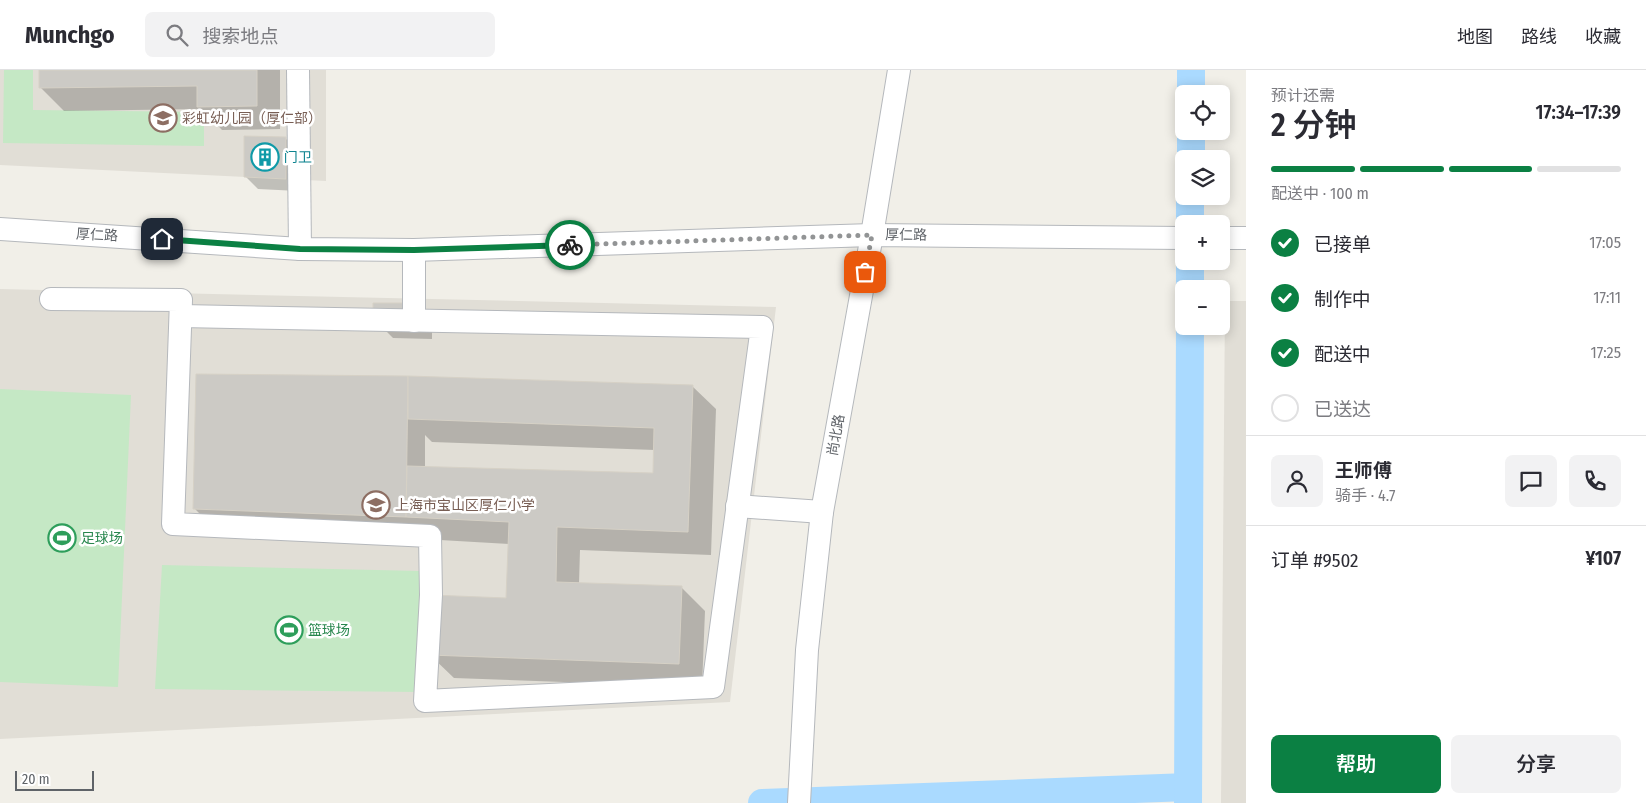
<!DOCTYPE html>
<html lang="zh">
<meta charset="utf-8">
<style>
:root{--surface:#fff;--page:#f2f2f3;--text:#2b2b33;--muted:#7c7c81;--line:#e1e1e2;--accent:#0b8043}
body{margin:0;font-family:"Fira Sans Condensed","Noto Sans SC",sans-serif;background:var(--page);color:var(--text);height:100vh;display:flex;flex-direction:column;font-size:19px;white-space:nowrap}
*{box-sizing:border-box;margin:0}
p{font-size:16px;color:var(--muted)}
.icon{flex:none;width:28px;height:28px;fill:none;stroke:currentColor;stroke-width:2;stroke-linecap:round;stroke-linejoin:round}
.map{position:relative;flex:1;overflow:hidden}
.drawer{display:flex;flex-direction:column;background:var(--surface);width:400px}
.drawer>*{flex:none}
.tools{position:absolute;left:1175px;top:15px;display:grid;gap:10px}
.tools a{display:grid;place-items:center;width:55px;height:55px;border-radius:8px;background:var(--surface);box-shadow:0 2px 12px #0003;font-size:25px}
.scale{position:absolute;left:15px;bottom:12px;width:79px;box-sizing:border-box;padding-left:5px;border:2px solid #5f6368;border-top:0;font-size:14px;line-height:18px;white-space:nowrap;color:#5f6368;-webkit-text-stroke:4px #fff;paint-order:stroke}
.pin{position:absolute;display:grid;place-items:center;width:42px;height:42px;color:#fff;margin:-21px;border-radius:10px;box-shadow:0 2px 8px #0006}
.courier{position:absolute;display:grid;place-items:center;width:50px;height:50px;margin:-25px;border:4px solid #0b8043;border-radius:50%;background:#fff;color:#222;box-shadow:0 1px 6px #0007}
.summary em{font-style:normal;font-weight:600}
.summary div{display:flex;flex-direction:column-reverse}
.summary{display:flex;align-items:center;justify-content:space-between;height:85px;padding:0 25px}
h1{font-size:32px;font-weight:600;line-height:38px}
.bar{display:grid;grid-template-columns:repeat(4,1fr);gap:8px 5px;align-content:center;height:60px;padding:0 25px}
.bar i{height:6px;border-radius:4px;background:var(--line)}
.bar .active{background:var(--accent)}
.bar p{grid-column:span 4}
.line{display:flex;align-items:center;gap:12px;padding:0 25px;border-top:1px solid var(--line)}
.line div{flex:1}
.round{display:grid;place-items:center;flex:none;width:52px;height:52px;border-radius:8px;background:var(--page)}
ol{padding:0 25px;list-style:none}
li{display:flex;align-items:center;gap:15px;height:55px}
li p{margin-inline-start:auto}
li .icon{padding:5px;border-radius:50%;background:var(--accent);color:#fff;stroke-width:4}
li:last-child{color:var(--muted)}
li i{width:28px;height:28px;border:2px solid var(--line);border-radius:50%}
.action{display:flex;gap:10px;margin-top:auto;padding:10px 25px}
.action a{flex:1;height:58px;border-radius:8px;background:var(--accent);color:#fff;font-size:20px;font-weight:600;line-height:58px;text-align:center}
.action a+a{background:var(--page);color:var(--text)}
header{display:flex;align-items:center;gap:30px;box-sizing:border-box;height:70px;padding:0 25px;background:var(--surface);border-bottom:1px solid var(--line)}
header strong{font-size:24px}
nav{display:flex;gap:28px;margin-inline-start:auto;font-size:18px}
.search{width:350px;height:45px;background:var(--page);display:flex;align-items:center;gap:12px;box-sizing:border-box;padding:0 18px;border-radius:8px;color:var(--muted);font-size:19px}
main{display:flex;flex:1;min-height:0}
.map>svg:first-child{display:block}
.education{fill:#e1ded6}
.green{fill:#c5e8c5}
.shadow{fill:#0003;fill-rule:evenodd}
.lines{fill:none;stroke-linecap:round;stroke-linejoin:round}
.canal{stroke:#aadaff;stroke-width:28}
.building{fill:#cccac5;stroke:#d6d1c6}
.street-casing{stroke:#b5b8bc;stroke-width:24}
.street{stroke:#fff;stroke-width:22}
.done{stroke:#929495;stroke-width:5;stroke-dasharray:0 9}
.route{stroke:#0b8043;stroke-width:6}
.labels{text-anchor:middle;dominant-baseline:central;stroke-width:5;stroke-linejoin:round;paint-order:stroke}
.education-label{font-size:14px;fill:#785e54;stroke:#fff;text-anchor:start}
.culture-label{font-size:14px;fill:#0d838f;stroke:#fff;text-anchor:start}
.street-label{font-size:14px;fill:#5f6368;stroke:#fff}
.leisure-label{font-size:14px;fill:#27864d;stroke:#fff;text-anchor:start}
</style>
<header>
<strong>Munchgo</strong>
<div class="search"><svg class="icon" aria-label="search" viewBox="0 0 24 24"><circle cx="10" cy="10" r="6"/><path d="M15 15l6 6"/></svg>搜索地点</div>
<nav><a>地图</a><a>路线</a><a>收藏</a></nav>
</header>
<main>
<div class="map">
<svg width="1246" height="733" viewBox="0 0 1246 733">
<rect width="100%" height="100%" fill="#f1efe8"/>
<!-- education -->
<g class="education">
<polygon points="0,0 326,0 326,111 0,95"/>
<polygon points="0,219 776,237 730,632 0,669"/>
<polygon points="1225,231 1246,231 1246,733 1221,733"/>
</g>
<!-- green -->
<g class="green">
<polygon points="4,0 33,0 33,40 204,42 204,76 3,73"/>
<polygon points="0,319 131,325 118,617 0,612"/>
<polygon points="162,495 421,501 418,622 155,619"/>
</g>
<!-- shadow -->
<g class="shadow">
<polygon points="40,0 280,0 280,59 222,60 202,39 64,41 40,17"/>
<polygon points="286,69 298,81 298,121 258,119 245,106"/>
<polygon points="374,249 432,253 432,269 393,268"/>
<path d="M408 307 692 316 716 339 711 485 580 480 579 514 681 517 705 541 702 617 454 608 430 585 507 529 509 474 213 457 194 438ZM425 365 432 372 655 380 654 405 425 398Z"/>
</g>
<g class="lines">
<!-- canal -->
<g class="canal">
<polyline points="1191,24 1191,0"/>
<polyline points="1191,89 1191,61"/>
<polyline points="1190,154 1190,126"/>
<polyline points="1190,219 1190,191"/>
<polyline points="762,733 1188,717"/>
<polyline points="1188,733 1190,256"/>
</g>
</g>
<!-- building -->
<g class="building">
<polygon points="39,0 257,0 257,36 197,37 197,16 39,18"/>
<polygon points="244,66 286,67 286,109 244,107"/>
<polygon points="373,233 414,233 414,251 373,250"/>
<polygon points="196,304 408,306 406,447 193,439"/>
<polygon points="408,306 693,315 688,462 557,457 556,512 682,516 679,594 429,585 431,525 506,528 509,452 406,447 407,396 653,403 654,358 408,349"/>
</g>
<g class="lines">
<!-- street casing -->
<g class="street-casing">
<g id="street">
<polyline points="298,0 300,179"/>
<polyline points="0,159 300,179 414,180 872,165 1184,168"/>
<polyline points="1221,168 1246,168"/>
<polyline points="51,229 181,230 173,454 430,466 431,525 425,631 713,617 762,257 181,246"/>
<polyline points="414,251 414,180"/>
<polyline points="737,436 822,442"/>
<polyline points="799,733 807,580 822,442 872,165 899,0"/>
</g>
</g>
<!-- street -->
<use href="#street" class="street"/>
</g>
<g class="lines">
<!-- done -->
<polyline class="done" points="570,175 872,165 865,202"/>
<!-- route -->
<polyline class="route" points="162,169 300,179 414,180 570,175"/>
</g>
<!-- icons -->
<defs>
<g id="school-ring" transform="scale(1.4375)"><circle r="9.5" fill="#fff" stroke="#8d6e63" stroke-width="1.5"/><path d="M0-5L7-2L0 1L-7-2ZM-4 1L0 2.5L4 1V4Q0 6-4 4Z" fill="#8d6e63"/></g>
<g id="building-ring" transform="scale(1.4375)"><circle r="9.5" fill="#fff" stroke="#0f9aa8" stroke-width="1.5"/><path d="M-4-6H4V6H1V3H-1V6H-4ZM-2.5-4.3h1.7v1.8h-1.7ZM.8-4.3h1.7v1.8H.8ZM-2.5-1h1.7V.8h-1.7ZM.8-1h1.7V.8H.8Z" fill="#0f9aa8"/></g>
<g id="stadium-ring" transform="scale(1.4375)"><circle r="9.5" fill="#fff" stroke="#2e9e5b" stroke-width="1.5"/><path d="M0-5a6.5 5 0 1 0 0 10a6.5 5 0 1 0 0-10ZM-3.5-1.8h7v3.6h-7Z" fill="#2e9e5b"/></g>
</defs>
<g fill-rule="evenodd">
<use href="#school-ring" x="163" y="48"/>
<use href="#building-ring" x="265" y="87"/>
<use href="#school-ring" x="376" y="435"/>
<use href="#stadium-ring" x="62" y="468"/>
<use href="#stadium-ring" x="289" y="560"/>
</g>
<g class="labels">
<!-- education labels -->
<g class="education-label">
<text x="182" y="48">彩虹幼儿园（厚仁部）</text>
<text x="395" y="435">上海市宝山区厚仁小学</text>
</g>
<!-- culture labels -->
<g class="culture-label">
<text x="284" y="87">门卫</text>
</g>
<!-- street labels -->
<g class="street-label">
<text transform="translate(97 165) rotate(3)">厚仁路</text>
<text transform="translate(906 165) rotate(1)">厚仁路</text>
<text transform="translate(836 365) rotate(-80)">尚北路</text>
</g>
<!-- leisure labels -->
<g class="leisure-label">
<text x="81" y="468">足球场</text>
<text x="308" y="560">篮球场</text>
</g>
</g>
</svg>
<div class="tools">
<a><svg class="icon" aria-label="locate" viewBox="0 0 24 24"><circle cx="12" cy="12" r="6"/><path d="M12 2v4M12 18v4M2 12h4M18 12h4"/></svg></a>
<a><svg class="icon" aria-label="layers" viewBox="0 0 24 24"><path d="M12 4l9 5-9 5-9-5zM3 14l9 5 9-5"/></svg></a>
<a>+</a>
<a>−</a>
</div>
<div class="scale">20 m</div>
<div class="pin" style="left:865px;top:202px;background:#ea580c"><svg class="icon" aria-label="bag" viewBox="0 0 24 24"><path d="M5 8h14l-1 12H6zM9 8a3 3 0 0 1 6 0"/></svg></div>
<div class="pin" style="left:162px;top:169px;background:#1f2937"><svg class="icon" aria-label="home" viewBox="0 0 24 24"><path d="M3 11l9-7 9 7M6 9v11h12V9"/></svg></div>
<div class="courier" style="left:570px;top:175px"><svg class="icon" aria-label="bike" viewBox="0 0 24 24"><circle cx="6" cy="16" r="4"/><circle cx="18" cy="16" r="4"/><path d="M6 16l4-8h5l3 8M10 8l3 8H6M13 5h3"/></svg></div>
</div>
<section class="drawer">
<div class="summary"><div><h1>2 分钟</h1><p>预计还需</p></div><em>17:34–17:39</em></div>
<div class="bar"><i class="active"></i><i class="active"></i><i class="active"></i><i></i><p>配送中 · 100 m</p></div>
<ol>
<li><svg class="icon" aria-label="check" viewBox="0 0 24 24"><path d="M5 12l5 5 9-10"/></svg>已接单<p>17:05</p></li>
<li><svg class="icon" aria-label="check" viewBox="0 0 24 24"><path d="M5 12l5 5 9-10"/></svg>制作中<p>17:11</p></li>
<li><svg class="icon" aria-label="check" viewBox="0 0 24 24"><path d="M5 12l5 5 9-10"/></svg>配送中<p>17:25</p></li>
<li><i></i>已送达</li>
</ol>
<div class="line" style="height:90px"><a class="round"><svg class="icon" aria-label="person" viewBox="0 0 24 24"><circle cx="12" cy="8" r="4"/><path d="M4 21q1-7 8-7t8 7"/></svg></a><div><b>王师傅</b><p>骑手 · 4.7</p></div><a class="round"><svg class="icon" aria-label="chat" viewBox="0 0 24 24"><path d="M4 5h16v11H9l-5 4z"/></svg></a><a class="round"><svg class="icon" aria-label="phone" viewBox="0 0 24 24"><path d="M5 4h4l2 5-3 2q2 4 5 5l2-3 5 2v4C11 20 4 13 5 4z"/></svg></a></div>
<div class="line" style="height:65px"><div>订单 #9502</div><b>¥107</b></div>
<div class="action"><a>帮助</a><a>分享</a></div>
</section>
</main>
